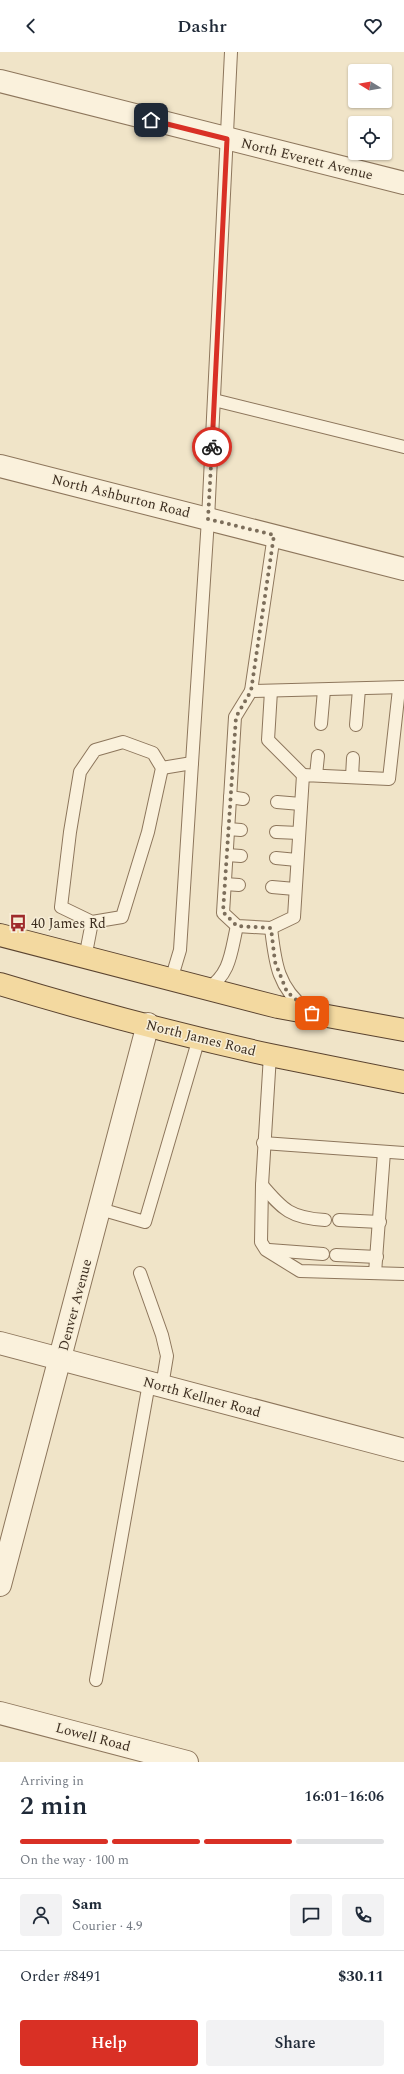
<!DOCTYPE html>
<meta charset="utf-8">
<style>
:root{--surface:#fff;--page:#f2f2f3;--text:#1f2937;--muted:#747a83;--line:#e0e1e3;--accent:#d93025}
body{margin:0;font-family:Spectral,serif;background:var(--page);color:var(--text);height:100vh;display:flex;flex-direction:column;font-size:15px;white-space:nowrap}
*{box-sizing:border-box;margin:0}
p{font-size:13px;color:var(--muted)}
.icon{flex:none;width:22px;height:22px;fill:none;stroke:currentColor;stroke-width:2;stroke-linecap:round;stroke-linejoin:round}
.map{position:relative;height:1710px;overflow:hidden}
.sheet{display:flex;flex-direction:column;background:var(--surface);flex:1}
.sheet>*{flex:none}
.needle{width:26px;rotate:281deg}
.buttons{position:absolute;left:348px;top:12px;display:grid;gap:8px}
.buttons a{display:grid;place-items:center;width:44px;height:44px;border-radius:4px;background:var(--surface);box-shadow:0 1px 3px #0004;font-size:20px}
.pin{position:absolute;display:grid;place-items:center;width:34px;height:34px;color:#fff;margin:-17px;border-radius:8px;box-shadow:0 2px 6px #0006}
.courier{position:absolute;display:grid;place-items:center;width:40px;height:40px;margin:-20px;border:3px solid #d93025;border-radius:50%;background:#fff;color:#222;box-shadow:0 1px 5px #0007}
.overview em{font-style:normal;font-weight:600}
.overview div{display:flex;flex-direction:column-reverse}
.overview{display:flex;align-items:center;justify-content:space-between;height:68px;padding:0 20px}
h1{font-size:26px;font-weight:600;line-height:30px}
.bar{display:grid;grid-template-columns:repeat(4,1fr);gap:6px 4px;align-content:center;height:48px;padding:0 20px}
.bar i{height:5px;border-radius:3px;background:var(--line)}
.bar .selected{background:var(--accent)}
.bar p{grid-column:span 4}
.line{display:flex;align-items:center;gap:10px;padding:0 20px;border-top:1px solid var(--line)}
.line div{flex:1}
.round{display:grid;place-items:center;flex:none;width:42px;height:42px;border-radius:4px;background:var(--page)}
.button{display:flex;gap:8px;margin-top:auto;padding:8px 20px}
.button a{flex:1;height:46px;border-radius:4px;background:var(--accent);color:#fff;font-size:16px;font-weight:600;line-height:46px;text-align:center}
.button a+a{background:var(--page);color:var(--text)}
header{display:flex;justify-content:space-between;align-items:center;height:52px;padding:0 20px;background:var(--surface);font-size:18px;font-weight:600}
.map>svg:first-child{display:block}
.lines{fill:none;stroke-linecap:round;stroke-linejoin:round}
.lane-casing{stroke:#8d765c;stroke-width:14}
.street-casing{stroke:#8d765c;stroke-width:24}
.primary-casing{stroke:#5b4430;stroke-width:24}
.lane{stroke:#faf1dc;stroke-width:12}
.street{stroke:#faf1dc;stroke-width:22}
.primary{stroke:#f3d9a0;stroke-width:22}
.done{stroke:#7c6e5b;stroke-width:4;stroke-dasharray:0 7.2}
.route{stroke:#d93025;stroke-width:5}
.labels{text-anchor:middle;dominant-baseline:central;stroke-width:3;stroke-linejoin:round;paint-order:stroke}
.street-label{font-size:14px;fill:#3d2e20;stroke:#f7eed8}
.poi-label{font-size:14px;fill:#3d2e20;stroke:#f7eed8;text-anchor:start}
</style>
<header><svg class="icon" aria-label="back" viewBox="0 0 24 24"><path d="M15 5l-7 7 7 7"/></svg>Dashr<svg class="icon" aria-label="heart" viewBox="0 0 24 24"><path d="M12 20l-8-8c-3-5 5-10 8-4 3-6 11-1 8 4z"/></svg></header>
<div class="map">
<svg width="404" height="1710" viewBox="0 0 404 1710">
<rect width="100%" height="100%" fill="#f0e4c8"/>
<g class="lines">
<!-- lane casing -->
<g class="lane-casing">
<g id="lane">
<polyline points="214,348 404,395"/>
<polyline points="274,483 251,639 404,635"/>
<polyline points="251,639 235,665 223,861 237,874 271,876 294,865 303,723 389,727 399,637"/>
<polyline points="271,639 268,688 303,723"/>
<polyline points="321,672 324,638"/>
<polyline points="356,673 359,637"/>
<polygon points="123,690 153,701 162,716 148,780 122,865 92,870 61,855 70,780 80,720 95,698"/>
<polyline points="162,716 192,711"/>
<polyline points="316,723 318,704"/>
<polyline points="352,725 353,706"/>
<polyline points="230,745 243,747"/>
<polyline points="277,750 301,752"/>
<polyline points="228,777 241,778"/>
<polyline points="276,780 299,781"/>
<polyline points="227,803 241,804"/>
<polyline points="276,806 297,808"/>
<polyline points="225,832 239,833"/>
<polyline points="272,835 295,837"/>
<path d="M271 876C275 909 277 935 306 957"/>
<polyline points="85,906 92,870"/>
<polyline points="171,928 180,898 192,711 208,467 231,0"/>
<path d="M207 937C231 922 231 899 237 874"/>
<polyline points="270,1003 262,1133 261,1190 266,1198 300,1219 404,1222"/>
<polyline points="263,1091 404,1101"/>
<path d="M262 1133C283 1158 291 1166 325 1168"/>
<polyline points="100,1157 145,1170 199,986"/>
<polyline points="339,1168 380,1170"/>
<polyline points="269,1198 323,1202"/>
<polyline points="336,1203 377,1205"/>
<polyline points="140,1221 162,1283 167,1304 162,1334"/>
<polyline points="375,1221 384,1100"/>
<polyline points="96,1628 149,1331"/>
</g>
</g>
<!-- street casing -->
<g class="street-casing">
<g id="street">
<polyline points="0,29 404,131"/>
<polyline points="0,414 404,517"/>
<polyline points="0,1291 404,1398"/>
<polyline points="0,1533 148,972"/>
<polyline points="0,1661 187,1710"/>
</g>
</g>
<!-- primary casing -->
<g class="primary-casing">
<g id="primary">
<polyline points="0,883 278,955 404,978"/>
<path d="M0 932C89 959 179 983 270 1003 315 1012 359 1021 404 1030"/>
</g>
</g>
<!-- lane -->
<use href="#lane" class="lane"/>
<!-- street -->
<use href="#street" class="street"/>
<!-- primary -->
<use href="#primary" class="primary"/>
</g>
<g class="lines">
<!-- done -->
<polyline class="done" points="212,395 208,467 274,483 251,639 236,665 223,860 237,874 271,876 275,910 287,940 312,961"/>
<!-- route -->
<polyline class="route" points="151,68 227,87 212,395"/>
</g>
<!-- icons -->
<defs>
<g id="bus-bare" transform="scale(1.38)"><path d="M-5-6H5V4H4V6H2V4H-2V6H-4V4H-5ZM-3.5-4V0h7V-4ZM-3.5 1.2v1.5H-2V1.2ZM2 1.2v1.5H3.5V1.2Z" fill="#9e2a2b" stroke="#f7eed8" stroke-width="2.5" paint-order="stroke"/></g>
</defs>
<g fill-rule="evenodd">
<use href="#bus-bare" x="18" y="871"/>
</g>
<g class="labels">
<!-- street labels -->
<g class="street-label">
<text transform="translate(307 107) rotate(14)">North Everett Avenue</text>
<text transform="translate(121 444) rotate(14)">North Ashburton Road</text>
<text transform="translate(201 986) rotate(14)">North James Road</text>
<text transform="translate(75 1253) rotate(-75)">Denver Avenue</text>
<text transform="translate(202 1345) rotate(15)">North Kellner Road</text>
<text transform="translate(93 1685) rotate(15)">Lowell Road</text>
</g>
<!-- poi labels -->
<g class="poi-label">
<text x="31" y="871">40 James Rd</text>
</g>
</g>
</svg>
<div class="buttons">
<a><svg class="needle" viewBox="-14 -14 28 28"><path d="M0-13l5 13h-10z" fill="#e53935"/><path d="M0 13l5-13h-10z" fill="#747a83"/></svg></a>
<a><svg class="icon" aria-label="locate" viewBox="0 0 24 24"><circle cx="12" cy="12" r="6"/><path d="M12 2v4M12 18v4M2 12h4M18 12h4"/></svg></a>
</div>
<div class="pin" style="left:312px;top:961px;background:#ea580c"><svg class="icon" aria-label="bag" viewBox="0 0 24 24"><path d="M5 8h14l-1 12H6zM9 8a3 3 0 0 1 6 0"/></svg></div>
<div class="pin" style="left:151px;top:68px;background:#1f2937"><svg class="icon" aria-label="home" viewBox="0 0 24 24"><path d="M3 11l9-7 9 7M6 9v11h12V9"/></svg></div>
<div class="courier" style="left:212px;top:395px"><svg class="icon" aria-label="bike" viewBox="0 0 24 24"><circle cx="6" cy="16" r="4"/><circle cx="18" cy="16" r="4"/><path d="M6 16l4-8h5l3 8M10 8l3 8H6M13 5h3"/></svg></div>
</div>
<section class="sheet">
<div class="overview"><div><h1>2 min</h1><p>Arriving in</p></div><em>16:01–16:06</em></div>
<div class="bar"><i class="selected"></i><i class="selected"></i><i class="selected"></i><i></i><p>On the way · 100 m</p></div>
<div class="line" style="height:72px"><a class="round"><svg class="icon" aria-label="person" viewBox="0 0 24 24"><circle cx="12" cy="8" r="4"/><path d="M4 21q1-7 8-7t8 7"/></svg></a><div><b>Sam</b><p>Courier · 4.9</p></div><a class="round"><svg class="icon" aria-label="chat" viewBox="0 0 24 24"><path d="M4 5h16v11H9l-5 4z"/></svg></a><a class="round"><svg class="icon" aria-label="phone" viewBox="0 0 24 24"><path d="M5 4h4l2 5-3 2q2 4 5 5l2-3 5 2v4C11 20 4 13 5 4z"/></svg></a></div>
<div class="line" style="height:52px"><div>Order #8491</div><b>$30.11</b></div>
<div class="button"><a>Help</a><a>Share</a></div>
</section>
